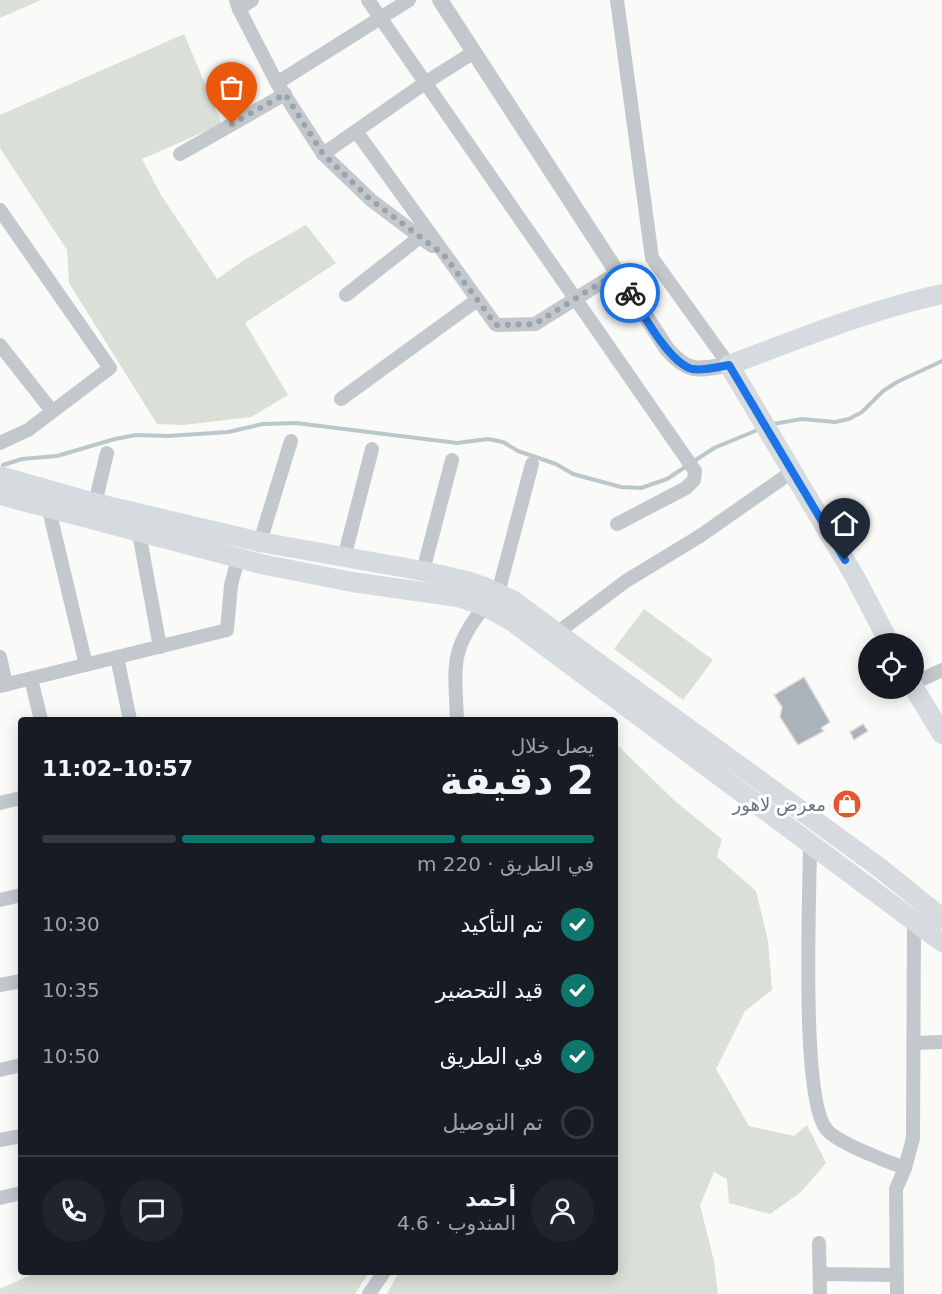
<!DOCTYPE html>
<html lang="ar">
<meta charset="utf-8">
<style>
:root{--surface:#171b24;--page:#20242c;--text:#f1f3f6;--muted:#9ea1a6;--line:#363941;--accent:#0f766e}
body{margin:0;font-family:"DejaVu Sans","Noto Sans Arabic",sans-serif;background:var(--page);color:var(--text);direction:rtl;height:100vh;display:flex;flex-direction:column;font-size:22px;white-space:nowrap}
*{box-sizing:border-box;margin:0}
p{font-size:20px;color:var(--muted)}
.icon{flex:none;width:33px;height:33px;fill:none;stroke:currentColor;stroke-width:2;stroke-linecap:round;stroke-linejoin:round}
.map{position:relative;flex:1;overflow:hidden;direction:ltr}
.details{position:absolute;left:18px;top:717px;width:600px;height:558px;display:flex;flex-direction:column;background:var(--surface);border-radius:6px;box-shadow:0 3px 15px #0003;direction:rtl}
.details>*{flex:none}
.buttons{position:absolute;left:858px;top:633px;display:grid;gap:12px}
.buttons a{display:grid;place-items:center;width:66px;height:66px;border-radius:50%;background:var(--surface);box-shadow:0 3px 15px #0003;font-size:30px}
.pin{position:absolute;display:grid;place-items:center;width:51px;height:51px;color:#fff;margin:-62px -26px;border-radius:50% 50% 50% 0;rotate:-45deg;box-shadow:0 0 6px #0007}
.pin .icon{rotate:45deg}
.courier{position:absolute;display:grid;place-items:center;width:60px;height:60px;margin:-30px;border:4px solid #1a73e8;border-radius:50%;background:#fff;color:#222;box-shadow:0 2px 8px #0007}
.summary em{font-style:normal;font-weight:800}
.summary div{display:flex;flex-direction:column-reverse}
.summary{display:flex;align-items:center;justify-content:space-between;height:102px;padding:0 24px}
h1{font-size:39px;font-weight:800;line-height:45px}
.bar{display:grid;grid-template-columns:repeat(4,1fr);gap:9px 6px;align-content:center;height:72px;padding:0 24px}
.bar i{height:8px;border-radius:4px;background:var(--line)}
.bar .selected{background:var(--accent)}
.bar p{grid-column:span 4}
.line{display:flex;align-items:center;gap:15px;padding:0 24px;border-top:2px solid var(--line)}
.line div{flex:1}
.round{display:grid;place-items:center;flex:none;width:63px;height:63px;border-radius:32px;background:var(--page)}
ol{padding:0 24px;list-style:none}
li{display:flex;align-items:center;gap:18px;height:66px}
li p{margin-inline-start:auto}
li .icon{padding:6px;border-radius:50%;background:var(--accent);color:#fff;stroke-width:4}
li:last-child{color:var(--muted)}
li i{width:33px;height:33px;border:3px solid var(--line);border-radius:50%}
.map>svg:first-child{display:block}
.green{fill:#dadfd7}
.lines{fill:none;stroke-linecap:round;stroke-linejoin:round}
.stream{stroke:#bbc7cb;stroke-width:4}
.building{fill:#aab3b9;stroke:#dcdcda;stroke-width:1.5}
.minor{stroke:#c3c8cc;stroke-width:14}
.tertiary{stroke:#c3c8cc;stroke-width:16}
.secondary{stroke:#d6dbdf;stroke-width:20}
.done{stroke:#99a4ac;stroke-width:6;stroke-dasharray:0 10.8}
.route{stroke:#1a73e8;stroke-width:8}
.labels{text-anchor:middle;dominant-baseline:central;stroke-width:6;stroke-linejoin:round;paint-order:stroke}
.poi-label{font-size:18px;fill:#657683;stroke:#fff;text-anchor:end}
</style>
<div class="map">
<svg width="942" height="1294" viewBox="0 0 942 1294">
<rect width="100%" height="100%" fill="#fafaf8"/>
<!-- green -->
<g class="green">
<polygon points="0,0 41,0 0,18"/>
<polygon points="184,34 222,124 142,159 161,195 217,279 244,260 306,225 336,263 245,323 288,395 251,417 183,425 157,424 69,283 67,250 0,148 0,115"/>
<polygon points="644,609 713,660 683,700 614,649"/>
<polygon points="615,743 676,802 722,839 717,857 756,891 768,941 772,990 745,1011 716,1069 749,1126 794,1136 807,1125 826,1163 801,1192 770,1214 729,1203 727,1179 714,1172 700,1205 714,1261 718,1294 387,1294 399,1272 615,1272"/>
<polygon points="37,1272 369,1272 355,1294 0,1294 0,1289"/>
</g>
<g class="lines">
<!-- stream -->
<g class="stream">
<polyline points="773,424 802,419 835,422 849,419 862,412 883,391 897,382 942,361"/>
<polyline points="3,465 22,459 57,456 115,439 136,435 168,436 228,432 263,424 296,423 457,443 488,439 503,442 518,451 556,464 573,474 621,487 641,488 667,479 714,448 760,429"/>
</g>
</g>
<!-- building -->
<g class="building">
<polygon points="804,677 830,722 821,728 824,731 798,745 780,717 782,707 774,695"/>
<polygon points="863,724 868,731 854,740 850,732"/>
</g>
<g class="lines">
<!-- minor -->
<g class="minor">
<polyline points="236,0 239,9 277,83 323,154 371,200 432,246"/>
<polyline points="368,0 695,471 694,480 686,488 617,524"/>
<polyline points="617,0 652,258 729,365"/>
<polyline points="239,9 252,0"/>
<polyline points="277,83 409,0"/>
<polyline points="356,131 496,325 535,324 617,273"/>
<polyline points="180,154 285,94"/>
<polyline points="323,154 425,83 474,52"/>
<polyline points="0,210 110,368 28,430 0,443"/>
<polyline points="346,295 420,237"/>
<polyline points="0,345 52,411"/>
<polyline points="341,399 477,300"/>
<polyline points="95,503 107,453"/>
<polyline points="49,510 86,665"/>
<polyline points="139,533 160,647"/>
<polyline points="260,542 291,441"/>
<polyline points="344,558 372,449"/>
<polyline points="423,571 452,460"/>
<polyline points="498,593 532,464"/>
<polyline points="557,633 626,581 700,536 793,471"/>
<polyline points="0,657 6,685"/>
<polyline points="117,657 130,720"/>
<polyline points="31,679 41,720"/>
<polyline points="914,683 942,670"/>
<polyline points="0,686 227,630 231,585 238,559"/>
<path d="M457 720C455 666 449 650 485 606"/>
<polyline points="0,803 21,798"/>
<path d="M810 843C810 892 800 1100 827 1130 838 1143 888 1162 905 1168"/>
<polyline points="0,900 21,895"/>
<polyline points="0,985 21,981"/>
<polyline points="914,1043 942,1042"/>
<polyline points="0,1070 21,1065"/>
<polyline points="0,1140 21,1136"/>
<polyline points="0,1198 21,1193"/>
<polyline points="819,1243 820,1294"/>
<polyline points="820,1274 896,1275"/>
<polyline points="369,1294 384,1272"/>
<polyline points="897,1294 896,1189 905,1168 913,1138 914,920"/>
</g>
<!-- tertiary -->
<path class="tertiary" d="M440 0 667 349C690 375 698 369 729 365"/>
<!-- secondary -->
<g class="secondary">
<polyline points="0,476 95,503 260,542 423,571 467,581 487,588 514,601 557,633 880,868 942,918"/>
<polyline points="0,495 261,564 352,582 458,597 485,606 513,622 942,942"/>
<path d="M890 644 855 577 729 365C799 339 869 310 942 294"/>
<polyline points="914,688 942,734"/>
</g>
</g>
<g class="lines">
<!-- done -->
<polyline class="done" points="232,124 285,94 323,154 371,200 444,255 496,325 535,324 616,273 630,293"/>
<!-- route -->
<path class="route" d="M630 293C642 312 669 363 692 369 703 371 718 367 729 365L845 560"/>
</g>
<!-- icons -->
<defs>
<g id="shop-disc" transform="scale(1.5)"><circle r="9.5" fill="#e4572e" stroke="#fff"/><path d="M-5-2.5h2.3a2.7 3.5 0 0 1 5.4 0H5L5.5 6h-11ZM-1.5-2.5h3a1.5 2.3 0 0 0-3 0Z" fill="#fff"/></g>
</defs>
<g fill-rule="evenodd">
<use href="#shop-disc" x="847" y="804"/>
</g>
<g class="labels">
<!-- poi labels -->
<g class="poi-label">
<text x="826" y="804">معرض لاهور</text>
</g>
</g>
</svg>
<div class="buttons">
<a><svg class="icon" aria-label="locate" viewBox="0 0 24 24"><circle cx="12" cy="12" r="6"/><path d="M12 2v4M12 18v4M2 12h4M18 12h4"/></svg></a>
</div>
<div class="pin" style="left:232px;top:124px;background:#ea580c"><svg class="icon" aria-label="bag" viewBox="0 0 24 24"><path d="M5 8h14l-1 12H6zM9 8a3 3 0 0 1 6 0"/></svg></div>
<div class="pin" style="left:845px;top:560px;background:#1f2937"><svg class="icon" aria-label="home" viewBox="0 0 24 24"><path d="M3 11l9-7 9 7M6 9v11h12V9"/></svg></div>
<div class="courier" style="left:630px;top:293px"><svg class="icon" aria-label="bike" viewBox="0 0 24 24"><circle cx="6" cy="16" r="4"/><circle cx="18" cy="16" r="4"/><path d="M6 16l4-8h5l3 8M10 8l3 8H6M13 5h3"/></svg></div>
<section class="details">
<div class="summary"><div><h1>2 دقيقة</h1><p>يصل خلال</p></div><em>10:57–11:02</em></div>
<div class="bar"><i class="selected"></i><i class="selected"></i><i class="selected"></i><i></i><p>في الطريق · 220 m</p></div>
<ol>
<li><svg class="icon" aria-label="check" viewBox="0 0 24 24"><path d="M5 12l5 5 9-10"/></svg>تم التأكيد<p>10:30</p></li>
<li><svg class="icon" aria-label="check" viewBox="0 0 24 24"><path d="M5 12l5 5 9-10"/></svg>قيد التحضير<p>10:35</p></li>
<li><svg class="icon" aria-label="check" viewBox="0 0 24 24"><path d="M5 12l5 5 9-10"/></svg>في الطريق<p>10:50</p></li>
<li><i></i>تم التوصيل</li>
</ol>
<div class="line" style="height:108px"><a class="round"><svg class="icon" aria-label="person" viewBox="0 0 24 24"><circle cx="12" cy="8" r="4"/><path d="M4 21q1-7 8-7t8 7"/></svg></a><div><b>أحمد</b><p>المندوب · 4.6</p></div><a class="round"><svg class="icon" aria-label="chat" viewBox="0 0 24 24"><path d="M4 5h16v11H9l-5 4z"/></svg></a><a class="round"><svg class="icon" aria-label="phone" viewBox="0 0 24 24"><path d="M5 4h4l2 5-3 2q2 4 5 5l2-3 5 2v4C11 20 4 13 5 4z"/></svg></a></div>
</section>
</div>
